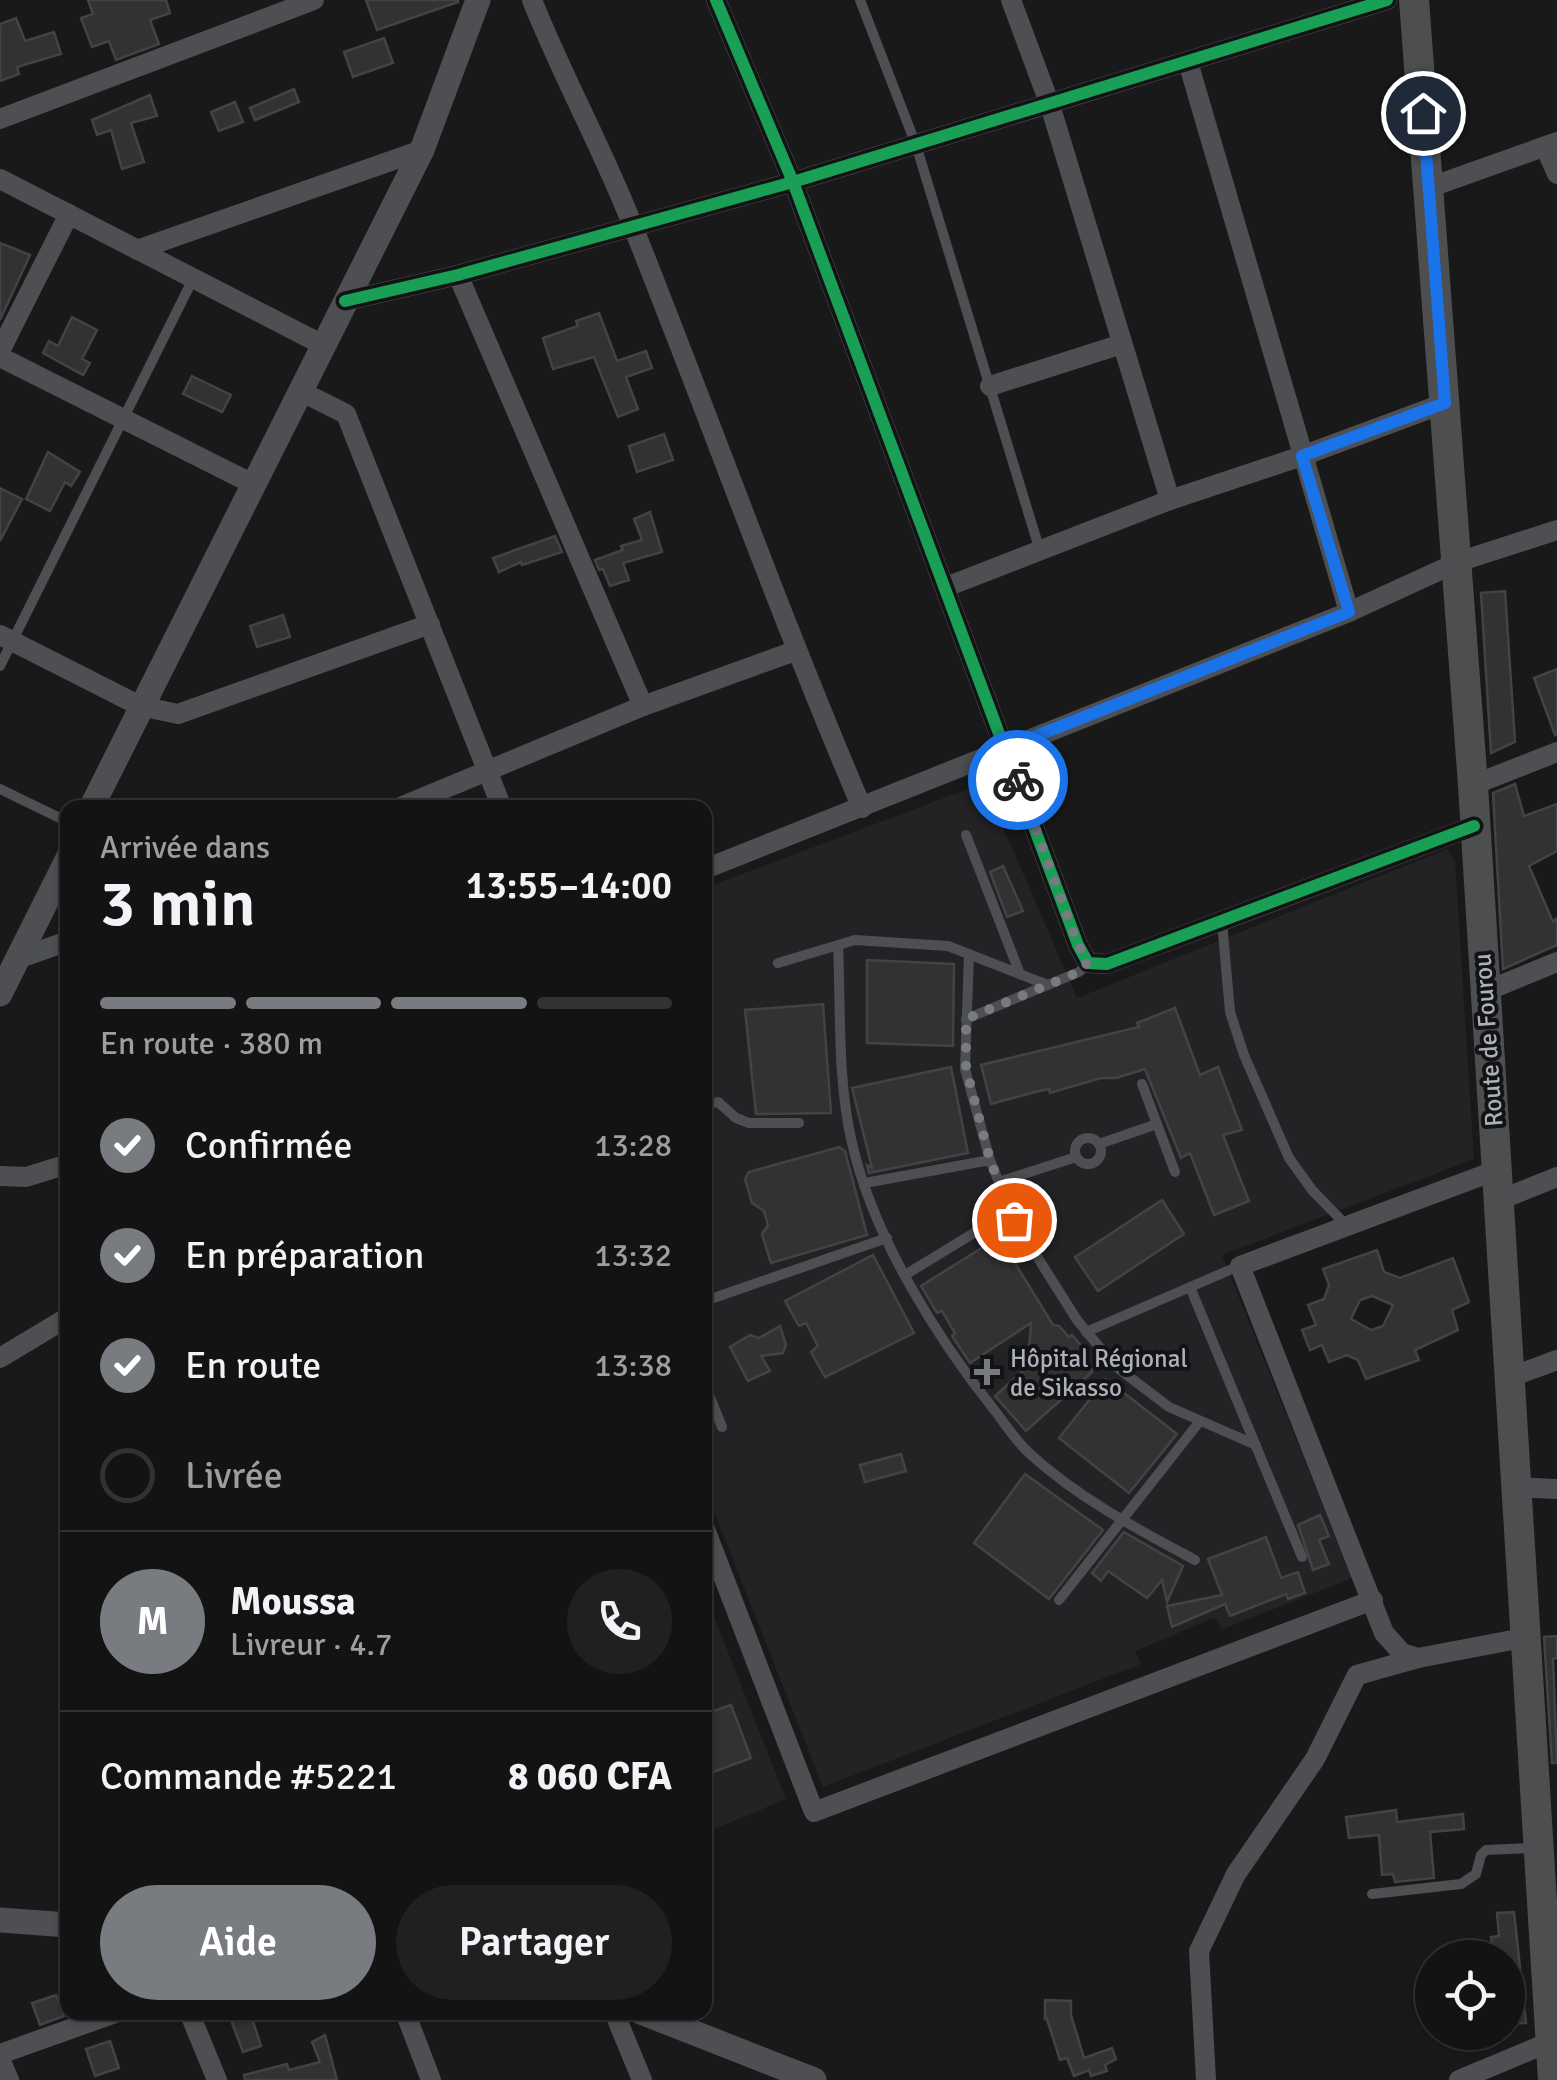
<!DOCTYPE html>
<html lang="fr">
<meta charset="utf-8">
<style>
:root{--surface:#131313;--page:#202021;--text:#f1f3f6;--muted:#9d9ea0;--line:#323233;--accent:#787c81}
body{margin:0;font-family:Signika,sans-serif;background:var(--page);color:var(--text);height:100vh;display:flex;flex-direction:column;font-size:38px;white-space:nowrap}
*{box-sizing:border-box;margin:0}
p{font-size:32px;color:var(--muted)}
.icon{flex:none;width:55px;height:55px;fill:none;stroke:currentColor;stroke-width:2;stroke-linecap:round;stroke-linejoin:round}
.map{position:relative;flex:1;overflow:hidden}
.drawer{position:absolute;left:60px;top:800px;width:652px;height:1220px;display:flex;flex-direction:column;background:var(--surface);border-radius:20px;box-shadow:0 2px 8px #0004,0 0 0 2px var(--line)}
.drawer>*{flex:none}
.fabs{position:absolute;left:1415px;top:1940px;display:grid;gap:20px}
.fabs a{display:grid;place-items:center;width:110px;height:110px;border-radius:50%;background:var(--surface);box-shadow:0 2px 8px #0004,0 0 0 2px var(--line);font-size:50px}
.pin{position:absolute;display:grid;place-items:center;width:85px;height:85px;color:#fff;margin:-42px;border:5px solid #fff;border-radius:50%;box-shadow:0 2px 10px #0007}
.courier{position:absolute;display:grid;place-items:center;width:100px;height:100px;margin:-50px;border:8px solid #1a73e8;border-radius:50%;background:#fff;color:#222;box-shadow:0 2px 12px #0007}
.headline em{font-style:normal;font-weight:600}
.headline div{display:flex;flex-direction:column-reverse}
.headline{display:flex;align-items:center;justify-content:space-between;height:170px;padding:0 40px}
h1{font-size:65px;font-weight:600;line-height:75px}
.bar{display:grid;grid-template-columns:repeat(4,1fr);gap:15px 10px;align-content:center;height:120px;padding:0 40px}
.bar i{height:12px;border-radius:8px;background:var(--line)}
.bar .on{background:var(--accent)}
.bar p{grid-column:span 4}
.line{display:flex;align-items:center;gap:25px;padding:0 40px;border-top:2px solid var(--line)}
.line div{flex:1}
.round{display:grid;place-items:center;flex:none;width:105px;height:105px;border-radius:52px;background:var(--page)}
ol{padding:0 40px;list-style:none}
li{display:flex;align-items:center;gap:30px;height:110px}
li p{margin-inline-start:auto}
li .icon{padding:10px;border-radius:50%;background:var(--accent);color:#fff;stroke-width:4}
li:last-child{color:var(--muted)}
li i{width:55px;height:55px;border:5px solid var(--line);border-radius:50%}
.button{display:flex;gap:20px;margin-top:auto;padding:20px 40px}
.button a{flex:1;height:115px;border-radius:60px;background:var(--accent);color:#fff;font-size:40px;font-weight:600;line-height:115px;text-align:center}
.button a+a{background:var(--page);color:var(--text)}
.map>svg:first-child{display:block}
.built{fill:#232325}
.building{fill:#323233;stroke:#414345;stroke-width:2.5;fill-rule:evenodd}
.lines{fill:none;stroke-linecap:round;stroke-linejoin:round}
.service{stroke:#4d4f52;stroke-width:10}
.minor{stroke:#4d4f52;stroke-width:20}
.tertiary{stroke:#4d4f52;stroke-width:25}
.secondary{stroke:#4c4e50;stroke-width:30}
.cycleway-casing{stroke:#131315;stroke-width:19}
.cycleway{stroke:#1a9f57;stroke-width:12}
.done{stroke:#787c81;stroke-width:10;stroke-dasharray:0 18}
.route{stroke:#1a73e8;stroke-width:12}
.poi-dot{fill:#787c81;stroke:#131315;stroke-width:4}
.labels{text-anchor:middle;dominant-baseline:central;stroke-width:8;stroke-linejoin:round;paint-order:stroke}
.street-label{font-size:25px;fill:#abb1b9;stroke:#131315}
.poi-label{font-size:25px;fill:#abb1b9;stroke:#131315;text-anchor:start}
</style>
<div class="map">
<svg width="1557" height="2080" viewBox="0 0 1557 2080">
<rect width="100%" height="100%" fill="#191919"/>
<!-- built -->
<g class="built">
<polygon points="984,783 1077,998 1447,849 1455,860 1474,1159 1222,1255 1352,1578 1223,1629 1214,1618 1135,1651 1141,1664 823,1787 705,1489 705,888"/>
<polygon points="705,1594 786,1799 705,1833"/>
</g>
<!-- building -->
<g class="building">
<polygon points="88,0 166,0 170,13 150,20 159,44 116,60 109,41 92,47 81,18 93,14"/>
<polygon points="366,0 458,0 458,2 377,30"/>
<polygon points="16,18 25,41 54,32 61,54 17,67 19,74 0,81 0,24"/>
<polygon points="384,38 393,63 353,77 344,52"/>
<polygon points="294,89 299,102 255,120 250,108"/>
<polygon points="150,95 157,116 131,123 144,162 122,169 111,130 97,135 92,120"/>
<polygon points="235,102 243,122 219,131 211,112"/>
<polygon points="0,243 30,255 0,320"/>
<polygon points="599,313 617,361 646,351 652,368 626,377 638,409 618,417 594,357 553,369 543,338 578,326 576,321"/>
<polygon points="72,317 97,330 82,359 90,363 83,375 43,353 49,341 58,346"/>
<polygon points="192,376 231,395 222,412 183,394"/>
<polygon points="664,434 673,460 637,472 629,446"/>
<polygon points="48,452 80,472 71,486 65,482 50,511 26,499"/>
<polygon points="0,488 22,499 0,541"/>
<polygon points="650,512 662,552 623,563 629,580 610,586 603,569 599,570 595,560 623,550 621,546 642,540 634,519"/>
<polygon points="555,536 562,552 522,565 521,562 499,572 493,558"/>
<polygon points="1505,591 1515,742 1491,753 1481,593"/>
<polygon points="283,615 290,637 257,647 250,626"/>
<polygon points="1557,669 1557,734 1555,735 1534,678"/>
<polygon points="1515,784 1524,816 1557,804 1557,851 1529,866 1553,922 1557,918 1557,945 1503,969 1493,793"/>
<polygon points="1003,866 1023,911 1007,917 990,872"/>
<polygon points="867,960 954,964 953,1046 867,1043"/>
<polygon points="823,1004 831,1113 756,1114 745,1010"/>
<polygon points="1175,1008 1200,1075 1218,1067 1242,1130 1223,1135 1249,1201 1214,1215 1190,1153 1181,1158 1145,1069 1116,1078 1101,1078 1050,1093 1049,1089 1035,1092 991,1104 981,1065 1139,1027 1137,1023"/>
<polygon points="951,1067 968,1153 869,1173 867,1165 872,1168 852,1088"/>
<polygon points="839,1147 845,1151 867,1235 771,1263 762,1234 768,1225 764,1211 752,1203 745,1179 749,1172"/>
<polygon points="1162,1200 1184,1234 1098,1291 1075,1257"/>
<polygon points="999,1237 1053,1325 1059,1326 1069,1337 1072,1335 1085,1350 1081,1353 1091,1365 1092,1372 1026,1431 995,1396 1036,1359 1029,1352 1031,1323 970,1363 952,1336 955,1333 942,1311 937,1313 921,1286"/>
<path d="M1377 1250 1384 1272 1400 1278 1453 1258 1469 1302 1452 1310 1458 1330 1415 1350 1419 1360 1366 1379 1358 1360 1347 1355 1329 1362 1322 1345 1310 1350 1302 1330 1316 1325 1308 1305 1324 1299 1329 1285 1323 1269ZM1372 1296 1393 1305 1383 1326 1371 1330 1351 1319 1360 1300Z"/>
<polygon points="873,1255 914,1333 825,1377 811,1352 818,1346 806,1323 799,1326 785,1301"/>
<polygon points="780,1326 786,1345 783,1353 761,1356 770,1371 748,1381 730,1347 750,1335 759,1338"/>
<polygon points="1106,1379 1177,1434 1129,1493 1059,1438"/>
<polygon points="901,1454 906,1471 865,1482 860,1465"/>
<polygon points="1025,1474 1103,1530 1049,1599 974,1543"/>
<polygon points="1320,1515 1329,1536 1319,1540 1329,1564 1313,1570 1298,1525"/>
<polygon points="1124,1532 1183,1566 1167,1602 1162,1580 1147,1598 1108,1571 1101,1581 1092,1573"/>
<polygon points="1266,1537 1281,1578 1298,1572 1305,1593 1288,1599 1286,1594 1230,1616 1225,1604 1172,1627 1167,1606 1222,1595 1208,1559"/>
<polygon points="1557,1636 1557,1658 1553,1659 1557,1763 1552,1763 1544,1637"/>
<polygon points="731,1705 751,1758 705,1775 705,1714"/>
<polygon points="1396,1810 1397,1822 1463,1814 1464,1829 1430,1832 1434,1878 1395,1882 1393,1874 1382,1875 1379,1835 1349,1838 1346,1817"/>
<polygon points="1514,1912 1526,2023 1508,2024 1508,1958 1495,1958 1491,1937 1499,1936 1497,1913"/>
<polygon points="56,1995 64,2016 40,2025 32,2003"/>
<polygon points="1045,2000 1071,2001 1071,2015 1084,2058 1112,2048 1116,2059 1105,2065 1107,2071 1091,2076 1089,2070 1074,2076 1067,2058 1060,2060 1047,2019 1045,2019"/>
<polygon points="228,2012 250,2012 261,2046 243,2052"/>
<polygon points="325,2035 337,2080 245,2080 244,2075 287,2064 289,2070 320,2062 312,2042"/>
<polygon points="110,2041 119,2068 95,2076 86,2049"/>
</g>
<g class="lines">
<!-- service -->
<g class="service">
<polyline points="860,0 916,145 1040,551"/>
<polyline points="0,666 193,279"/>
<polyline points="0,789 68,822"/>
<polyline points="966,835 1020,974"/>
<polyline points="1222,922 1230,1012 1244,1055 1289,1158 1312,1190 1346,1225"/>
<path d="M838 945C841 1010 837 1079 852 1143 873 1236 936 1337 995 1411 1006 1425 1016 1441 1029 1453 1078 1498 1137 1529 1195 1560"/>
<polyline points="969,954 965,1069 990,1160 1014,1220 1077,1320 1115,1366 1169,1407 1256,1445"/>
<polyline points="778,963 855,940 948,946 1048,985"/>
<polyline points="966,1019 1079,972 1088,963"/>
<polyline points="1142,1084 1175,1172"/>
<polyline points="705,1105 718,1102 736,1118 749,1123 799,1123"/>
<circle cx="1088" cy="1151" r="13"/>
<polyline points="1099,1144 1157,1124"/>
<polyline points="999,1182 1076,1157"/>
<polyline points="865,1183 990,1160"/>
<polyline points="905,1275 1010,1211"/>
<polyline points="1190,1287 1302,1557"/>
<polyline points="705,1301 887,1238"/>
<polyline points="1086,1332 1239,1266"/>
<polyline points="705,1385 722,1427"/>
<polyline points="1059,1600 1200,1421"/>
<polyline points="1372,1894 1461,1884 1476,1874 1481,1855 1486,1850 1535,1848"/>
</g>
<!-- minor -->
<g class="minor">
<path d="M532 0C563 78 604 151 634 229 711 422 780 616 862 808"/>
<polyline points="716,0 793,182 1078,945 1088,963 1107,964 1474,826"/>
<polyline points="1011,0 1050,105 1170,500"/>
<polyline points="1188,62 1349,612"/>
<polyline points="0,119 314,0"/>
<polyline points="1545,147 1557,174"/>
<polyline points="0,179 323,345"/>
<polyline points="1428,188 1557,142"/>
<polyline points="137,250 422,150"/>
<polyline points="458,275 643,706"/>
<polyline points="345,301 458,275 793,182 1387,0"/>
<polyline points="0,351 69,214"/>
<polyline points="0,357 253,484"/>
<polyline points="990,386 1122,344"/>
<polyline points="300,391 346,414 502,808"/>
<polyline points="946,587 1170,500 1302,456 1445,403"/>
<polyline points="0,635 140,706 178,714 430,624"/>
<polyline points="1473,785 1557,752"/>
<polyline points="398,808 643,706 795,651"/>
<polyline points="705,869 1349,612 1458,562 1557,530"/>
<polyline points="20,958 68,941"/>
<polyline points="1484,992 1557,962"/>
<polyline points="1497,1170 1240,1266 1384,1633 1402,1653 1418,1658 1523,1638"/>
<polyline points="0,1176 26,1177 68,1164"/>
<polyline points="1497,1201 1557,1177"/>
<polyline points="0,1358 68,1317"/>
<polyline points="1508,1378 1557,1360"/>
<polyline points="1514,1487 1557,1489"/>
<polyline points="705,1529 814,1812 1373,1600"/>
<polyline points="189,2012 217,2080"/>
<polyline points="405,2012 431,2080"/>
<polyline points="614,2012 642,2080"/>
<polyline points="0,2054 118,2012"/>
<polyline points="0,2059 9,2080"/>
<polyline points="1206,2080 1199,1951 1236,1874 1315,1759 1357,1675 1418,1658"/>
<polyline points="1459,2080 1557,2039"/>
</g>
<!-- tertiary -->
<g class="tertiary">
<polyline points="91,808 422,150 478,0"/>
<polyline points="0,994 68,858"/>
<polyline points="0,1920 68,1925"/>
<polyline points="641,2012 814,2080"/>
</g>
<!-- secondary -->
<polyline class="secondary" points="1414,0 1473,785 1553,2080"/>
<!-- cycleway casing -->
<g class="cycleway-casing">
<g id="cycleway">
<polyline points="716,0 793,182 1078,945 1088,963 1107,964 1474,826"/>
<polyline points="345,301 458,275 793,182 1387,0"/>
</g>
</g>
<!-- cycleway -->
<use href="#cycleway" class="cycleway"/>
</g>
<g class="lines">
<!-- done -->
<polyline class="done" points="1014,1220 990,1160 966,1068 966,1019 1079,972 1088,962 1078,945 1018,780"/>
<!-- route -->
<polyline class="route" points="1018,780 1006,748 1349,612 1302,456 1445,403 1423,113"/>
</g>
<!-- markers -->
<path class="poi-dot" d="M982 1357h10v10h10v10h-10v10h-10v-10h-10v-10h10z"/>
<g class="labels">
<!-- street labels -->
<g class="street-label">
<text transform="translate(1488 1040) rotate(-94)">Route de Fourou</text>
</g>
<!-- poi labels -->
<g class="poi-label">
<text x="1010" y="1358">Hôpital Régional<tspan x="1010" dy="29">de Sikasso</tspan></text>
</g>
</g>
</svg>
<div class="fabs">
<a><svg class="icon" aria-label="locate" viewBox="0 0 24 24"><circle cx="12" cy="12" r="6"/><path d="M12 2v4M12 18v4M2 12h4M18 12h4"/></svg></a>
</div>
<div class="pin" style="left:1014px;top:1220px;background:#ea580c"><svg class="icon" aria-label="bag" viewBox="0 0 24 24"><path d="M5 8h14l-1 12H6zM9 8a3 3 0 0 1 6 0"/></svg></div>
<div class="pin" style="left:1423px;top:113px;background:#1f2937"><svg class="icon" aria-label="home" viewBox="0 0 24 24"><path d="M3 11l9-7 9 7M6 9v11h12V9"/></svg></div>
<div class="courier" style="left:1018px;top:780px"><svg class="icon" aria-label="bike" viewBox="0 0 24 24"><circle cx="6" cy="16" r="4"/><circle cx="18" cy="16" r="4"/><path d="M6 16l4-8h5l3 8M10 8l3 8H6M13 5h3"/></svg></div>
<section class="drawer">
<div class="headline"><div><h1>3 min</h1><p>Arrivée dans</p></div><em>13:55–14:00</em></div>
<div class="bar"><i class="on"></i><i class="on"></i><i class="on"></i><i></i><p>En route · 380 m</p></div>
<ol>
<li><svg class="icon" aria-label="check" viewBox="0 0 24 24"><path d="M5 12l5 5 9-10"/></svg>Confirmée<p>13:28</p></li>
<li><svg class="icon" aria-label="check" viewBox="0 0 24 24"><path d="M5 12l5 5 9-10"/></svg>En préparation<p>13:32</p></li>
<li><svg class="icon" aria-label="check" viewBox="0 0 24 24"><path d="M5 12l5 5 9-10"/></svg>En route<p>13:38</p></li>
<li><i></i>Livrée</li>
</ol>
<div class="line" style="height:180px"><b class="round" style="background:var(--accent);color:#fff">M</b><div><b>Moussa</b><p>Livreur · 4.7</p></div><a class="round"><svg class="icon" aria-label="phone" viewBox="0 0 24 24"><path d="M5 4h4l2 5-3 2q2 4 5 5l2-3 5 2v4C11 20 4 13 5 4z"/></svg></a></div>
<div class="line" style="height:130px"><div>Commande #5221</div><b>8 060 CFA</b></div>
<div class="button"><a>Aide</a><a>Partager</a></div>
</section>
</div>
